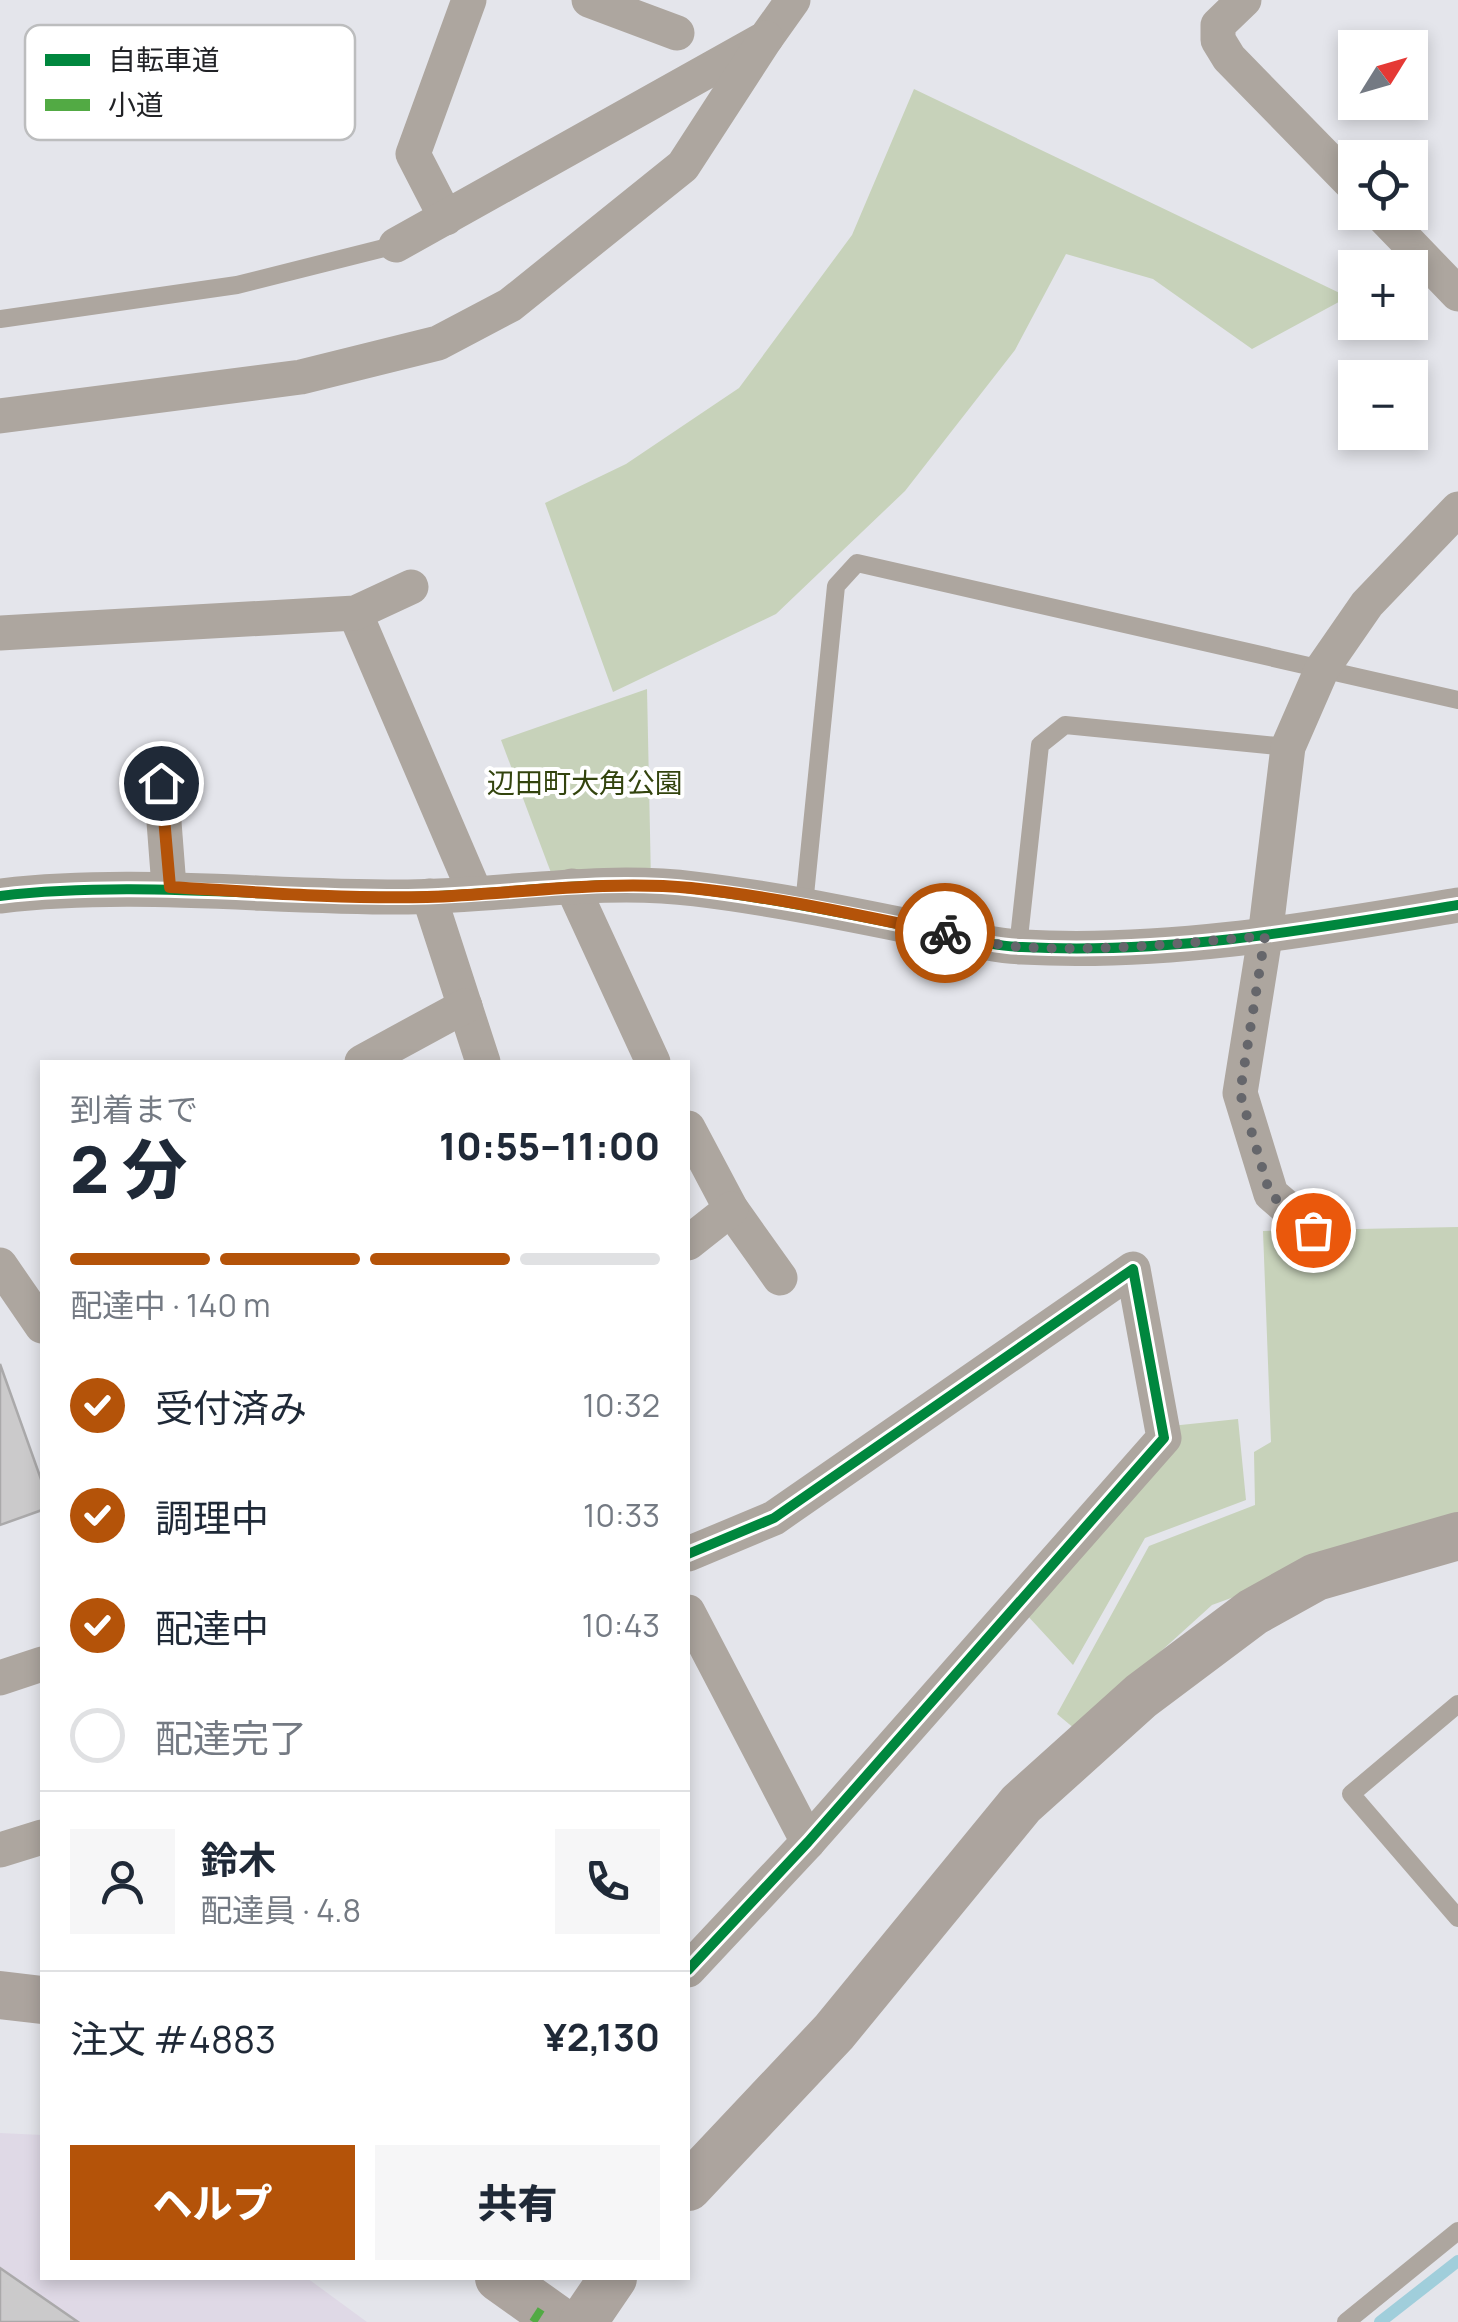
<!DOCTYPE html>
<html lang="ja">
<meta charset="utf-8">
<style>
:root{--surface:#fff;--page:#f6f6f7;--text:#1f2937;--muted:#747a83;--line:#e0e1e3;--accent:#b45309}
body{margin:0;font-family:Manrope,"Noto Sans JP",sans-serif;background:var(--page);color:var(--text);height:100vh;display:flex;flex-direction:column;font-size:38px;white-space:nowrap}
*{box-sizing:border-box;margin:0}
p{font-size:32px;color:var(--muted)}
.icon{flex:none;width:55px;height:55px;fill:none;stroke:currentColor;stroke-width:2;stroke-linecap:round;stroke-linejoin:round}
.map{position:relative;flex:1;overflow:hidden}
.sheet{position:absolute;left:40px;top:1060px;width:650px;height:1220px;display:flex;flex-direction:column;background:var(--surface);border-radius:0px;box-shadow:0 5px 15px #0003}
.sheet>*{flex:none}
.needle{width:65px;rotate:53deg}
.buttons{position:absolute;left:1338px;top:30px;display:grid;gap:20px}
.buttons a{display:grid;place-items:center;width:90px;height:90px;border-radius:0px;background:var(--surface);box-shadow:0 5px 15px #0003;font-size:50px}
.pin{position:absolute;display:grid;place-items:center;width:85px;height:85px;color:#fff;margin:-42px;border:5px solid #fff;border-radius:50%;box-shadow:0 2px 10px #0007}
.courier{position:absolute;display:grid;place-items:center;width:100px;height:100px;margin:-50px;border:8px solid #b45309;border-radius:50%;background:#fff;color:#222;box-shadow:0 2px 12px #0007}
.summary em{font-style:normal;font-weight:800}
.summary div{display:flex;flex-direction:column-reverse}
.summary{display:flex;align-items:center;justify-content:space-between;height:170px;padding:0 30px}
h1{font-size:65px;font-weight:800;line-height:75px}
.bar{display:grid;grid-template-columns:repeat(4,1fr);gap:15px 10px;align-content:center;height:120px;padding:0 30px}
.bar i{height:12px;border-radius:8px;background:var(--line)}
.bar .active{background:var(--accent)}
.bar p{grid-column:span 4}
.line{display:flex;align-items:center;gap:25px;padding:0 30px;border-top:2px solid var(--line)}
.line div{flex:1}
.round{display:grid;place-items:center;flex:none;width:105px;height:105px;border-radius:0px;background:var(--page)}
ol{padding:0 30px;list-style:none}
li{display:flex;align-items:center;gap:30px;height:110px}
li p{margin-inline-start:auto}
li .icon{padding:10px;border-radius:50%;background:var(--accent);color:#fff;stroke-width:4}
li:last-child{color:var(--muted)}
li i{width:55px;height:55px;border:5px solid var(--line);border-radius:50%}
.action{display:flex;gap:20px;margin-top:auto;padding:20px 30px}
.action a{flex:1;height:115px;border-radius:0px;background:var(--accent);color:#fff;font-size:40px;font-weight:800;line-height:115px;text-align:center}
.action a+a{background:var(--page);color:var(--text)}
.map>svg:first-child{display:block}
.education{fill:#dfd9e6}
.green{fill:#c7d2ba}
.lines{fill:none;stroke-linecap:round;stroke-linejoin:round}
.stream{stroke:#a0cedb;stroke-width:12}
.building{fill:#cbcacb;stroke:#aaa9aa;stroke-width:2.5}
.lane{stroke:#ada69f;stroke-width:18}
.street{stroke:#ada69f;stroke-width:35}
.secondary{stroke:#aca49e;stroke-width:48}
.quiet{stroke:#52aa44;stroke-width:8;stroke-dasharray:15 8;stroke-linecap:butt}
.cycleway-casing{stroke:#fff;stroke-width:16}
.cycleway{stroke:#00873e;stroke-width:10}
.done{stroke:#65666b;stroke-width:10;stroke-dasharray:0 18}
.route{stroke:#b45309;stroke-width:12}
.labels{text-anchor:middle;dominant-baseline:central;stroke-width:8;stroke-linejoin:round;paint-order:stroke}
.park-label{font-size:28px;fill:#33440e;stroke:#fff}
.key{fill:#fff;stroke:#bcbdbe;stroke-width:2.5}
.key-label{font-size:28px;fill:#212226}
</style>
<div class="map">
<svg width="1458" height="2322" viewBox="0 0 1458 2322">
<rect width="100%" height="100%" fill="#e4e5eb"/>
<!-- education -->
<polygon class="education" points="0,2133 42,2135 42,2278 307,2278 367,2322 0,2322"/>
<!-- green -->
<g class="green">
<polygon points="914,89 1348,297 1252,349 1153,279 1066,254 1015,350 905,491 776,614 613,692 545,503 626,464 739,388 852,235"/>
<polygon points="647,689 651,881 553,878 501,740"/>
<polygon points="1458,1227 1458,1515 1212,1605 1075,1729 1057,1714 1149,1546 1255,1505 1254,1452 1271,1442 1263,1231"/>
<polygon points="1238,1419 1246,1500 1145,1538 1073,1665 1026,1614 1171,1426"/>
</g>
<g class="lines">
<!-- stream -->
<polyline class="stream" points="1380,2322 1458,2261"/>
</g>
<!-- building -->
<g class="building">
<polygon points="0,1364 42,1482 42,1510 0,1525"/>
<polygon points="0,2268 78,2322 0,2322"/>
</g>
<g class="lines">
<!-- lane -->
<g class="lane">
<polyline points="0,319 237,285 396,245"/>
<polyline points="804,905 836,586 857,563 1458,700"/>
<polyline points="1018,947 1040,745 1065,725 1288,747"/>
<polyline points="1458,1704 1351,1794 1458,1918"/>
<polyline points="1346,2322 1458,2231"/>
</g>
<!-- street -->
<g class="street">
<polyline points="589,0 677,33"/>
<polyline points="1244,0 1218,25 1218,40 1229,58 1355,187"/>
<polyline points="1379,212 1458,294"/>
<polyline points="446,218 413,154 469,0"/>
<polyline points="396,245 766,38 793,0"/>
<polyline points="0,416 301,377 438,343 510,305 683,166 766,38"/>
<polyline points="355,613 475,893"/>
<polyline points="0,633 355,613 411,587"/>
<polyline points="161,783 169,887"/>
<polyline points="572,886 653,1062"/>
<path d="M0 896C136 880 271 898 408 897 503 896 600 877 695 889 770 898 844 913 918 928 952 934 988 946 1022 947 1169 955 1314 929 1458 905"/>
<polyline points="429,896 483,1062"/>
<polyline points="362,1062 465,1006"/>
<polyline points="688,1128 731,1209 780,1278"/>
<polyline points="1313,1230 1271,1194 1240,1093 1265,937 1288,747 1322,669 1367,604 1458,509"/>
<polyline points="688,1243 731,1209"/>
<polyline points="0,1265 42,1326"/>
<polyline points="688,1554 774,1518 1133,1269 1164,1438 808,1842 688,1970"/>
<polyline points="688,1612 808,1842"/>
<polyline points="0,1678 42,1664"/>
<polyline points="0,1850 42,1837"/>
</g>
<!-- secondary -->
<g class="secondary">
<polyline points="0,1995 42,2000"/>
<polyline points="688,2187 834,2032 1021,1804 1141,1696 1253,1612 1316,1577 1458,1536"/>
<polyline points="499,2278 561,2322"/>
<polyline points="583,2322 613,2278"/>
</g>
<!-- quiet -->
<polyline class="quiet" points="533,2322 542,2308"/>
<!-- cycleway casing -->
<g class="cycleway-casing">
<g id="cycleway">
<path d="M0 896C136 880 271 898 408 897 503 896 600 877 695 889 770 898 844 913 918 928 952 934 988 946 1022 947 1169 955 1314 929 1458 905"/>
<polyline points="688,1554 774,1518 1133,1269 1164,1438 808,1842 688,1970"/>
</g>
</g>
<!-- cycleway -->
<use href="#cycleway" class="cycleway"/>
</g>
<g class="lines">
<!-- done -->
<path class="done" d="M945 933C970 938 997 946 1022 947 1104 952 1184 943 1265 936L1240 1093 1270 1194 1313 1230"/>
<!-- route -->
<path class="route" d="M161 783 170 887C255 892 341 899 427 897 515 894 603 880 691 888 777 897 861 916 945 933"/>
</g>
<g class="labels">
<!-- park labels -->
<g class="park-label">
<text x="585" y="782">辺田町大角公園</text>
</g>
</g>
<!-- legend -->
<rect x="25" y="25" width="330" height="115" rx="15" class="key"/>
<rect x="45" y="54" width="45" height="12" fill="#00873e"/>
<rect x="45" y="99" width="45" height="12" fill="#52aa44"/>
<g class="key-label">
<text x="108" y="70">自転車道</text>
<text x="108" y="115">小道</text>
</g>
</svg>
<div class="buttons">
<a><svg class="needle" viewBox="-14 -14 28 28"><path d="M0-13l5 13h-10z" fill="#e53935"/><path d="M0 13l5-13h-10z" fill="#747a83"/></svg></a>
<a><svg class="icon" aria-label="locate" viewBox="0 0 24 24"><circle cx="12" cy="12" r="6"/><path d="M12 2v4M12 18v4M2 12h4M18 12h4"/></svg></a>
<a>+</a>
<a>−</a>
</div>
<div class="pin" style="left:1313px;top:1230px;background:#ea580c"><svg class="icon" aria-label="bag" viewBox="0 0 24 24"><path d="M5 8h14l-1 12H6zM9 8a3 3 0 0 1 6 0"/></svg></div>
<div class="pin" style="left:161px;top:783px;background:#1f2937"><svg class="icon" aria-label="home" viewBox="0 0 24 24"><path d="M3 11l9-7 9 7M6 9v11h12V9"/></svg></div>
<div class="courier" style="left:945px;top:933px"><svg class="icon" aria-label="bike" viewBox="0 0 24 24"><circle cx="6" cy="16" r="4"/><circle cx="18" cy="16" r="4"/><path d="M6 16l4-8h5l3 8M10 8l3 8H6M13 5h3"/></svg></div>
<section class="sheet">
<div class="summary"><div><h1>2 分</h1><p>到着まで</p></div><em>10:55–11:00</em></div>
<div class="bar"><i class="active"></i><i class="active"></i><i class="active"></i><i></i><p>配達中 · 140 m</p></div>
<ol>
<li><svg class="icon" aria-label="check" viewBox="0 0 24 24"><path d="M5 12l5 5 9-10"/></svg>受付済み<p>10:32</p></li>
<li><svg class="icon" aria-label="check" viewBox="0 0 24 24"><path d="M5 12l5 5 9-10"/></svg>調理中<p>10:33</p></li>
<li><svg class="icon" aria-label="check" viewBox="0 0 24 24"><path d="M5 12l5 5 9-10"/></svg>配達中<p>10:43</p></li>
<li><i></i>配達完了</li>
</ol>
<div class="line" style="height:180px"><a class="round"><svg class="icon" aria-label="person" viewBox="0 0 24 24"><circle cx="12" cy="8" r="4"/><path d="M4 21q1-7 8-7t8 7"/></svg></a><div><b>鈴木</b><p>配達員 · 4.8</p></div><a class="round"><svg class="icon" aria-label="phone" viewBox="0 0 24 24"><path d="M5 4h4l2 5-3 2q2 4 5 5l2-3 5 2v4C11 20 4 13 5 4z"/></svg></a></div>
<div class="line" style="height:130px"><div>注文 #4883</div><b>¥2,130</b></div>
<div class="action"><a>ヘルプ</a><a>共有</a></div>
</section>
</div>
